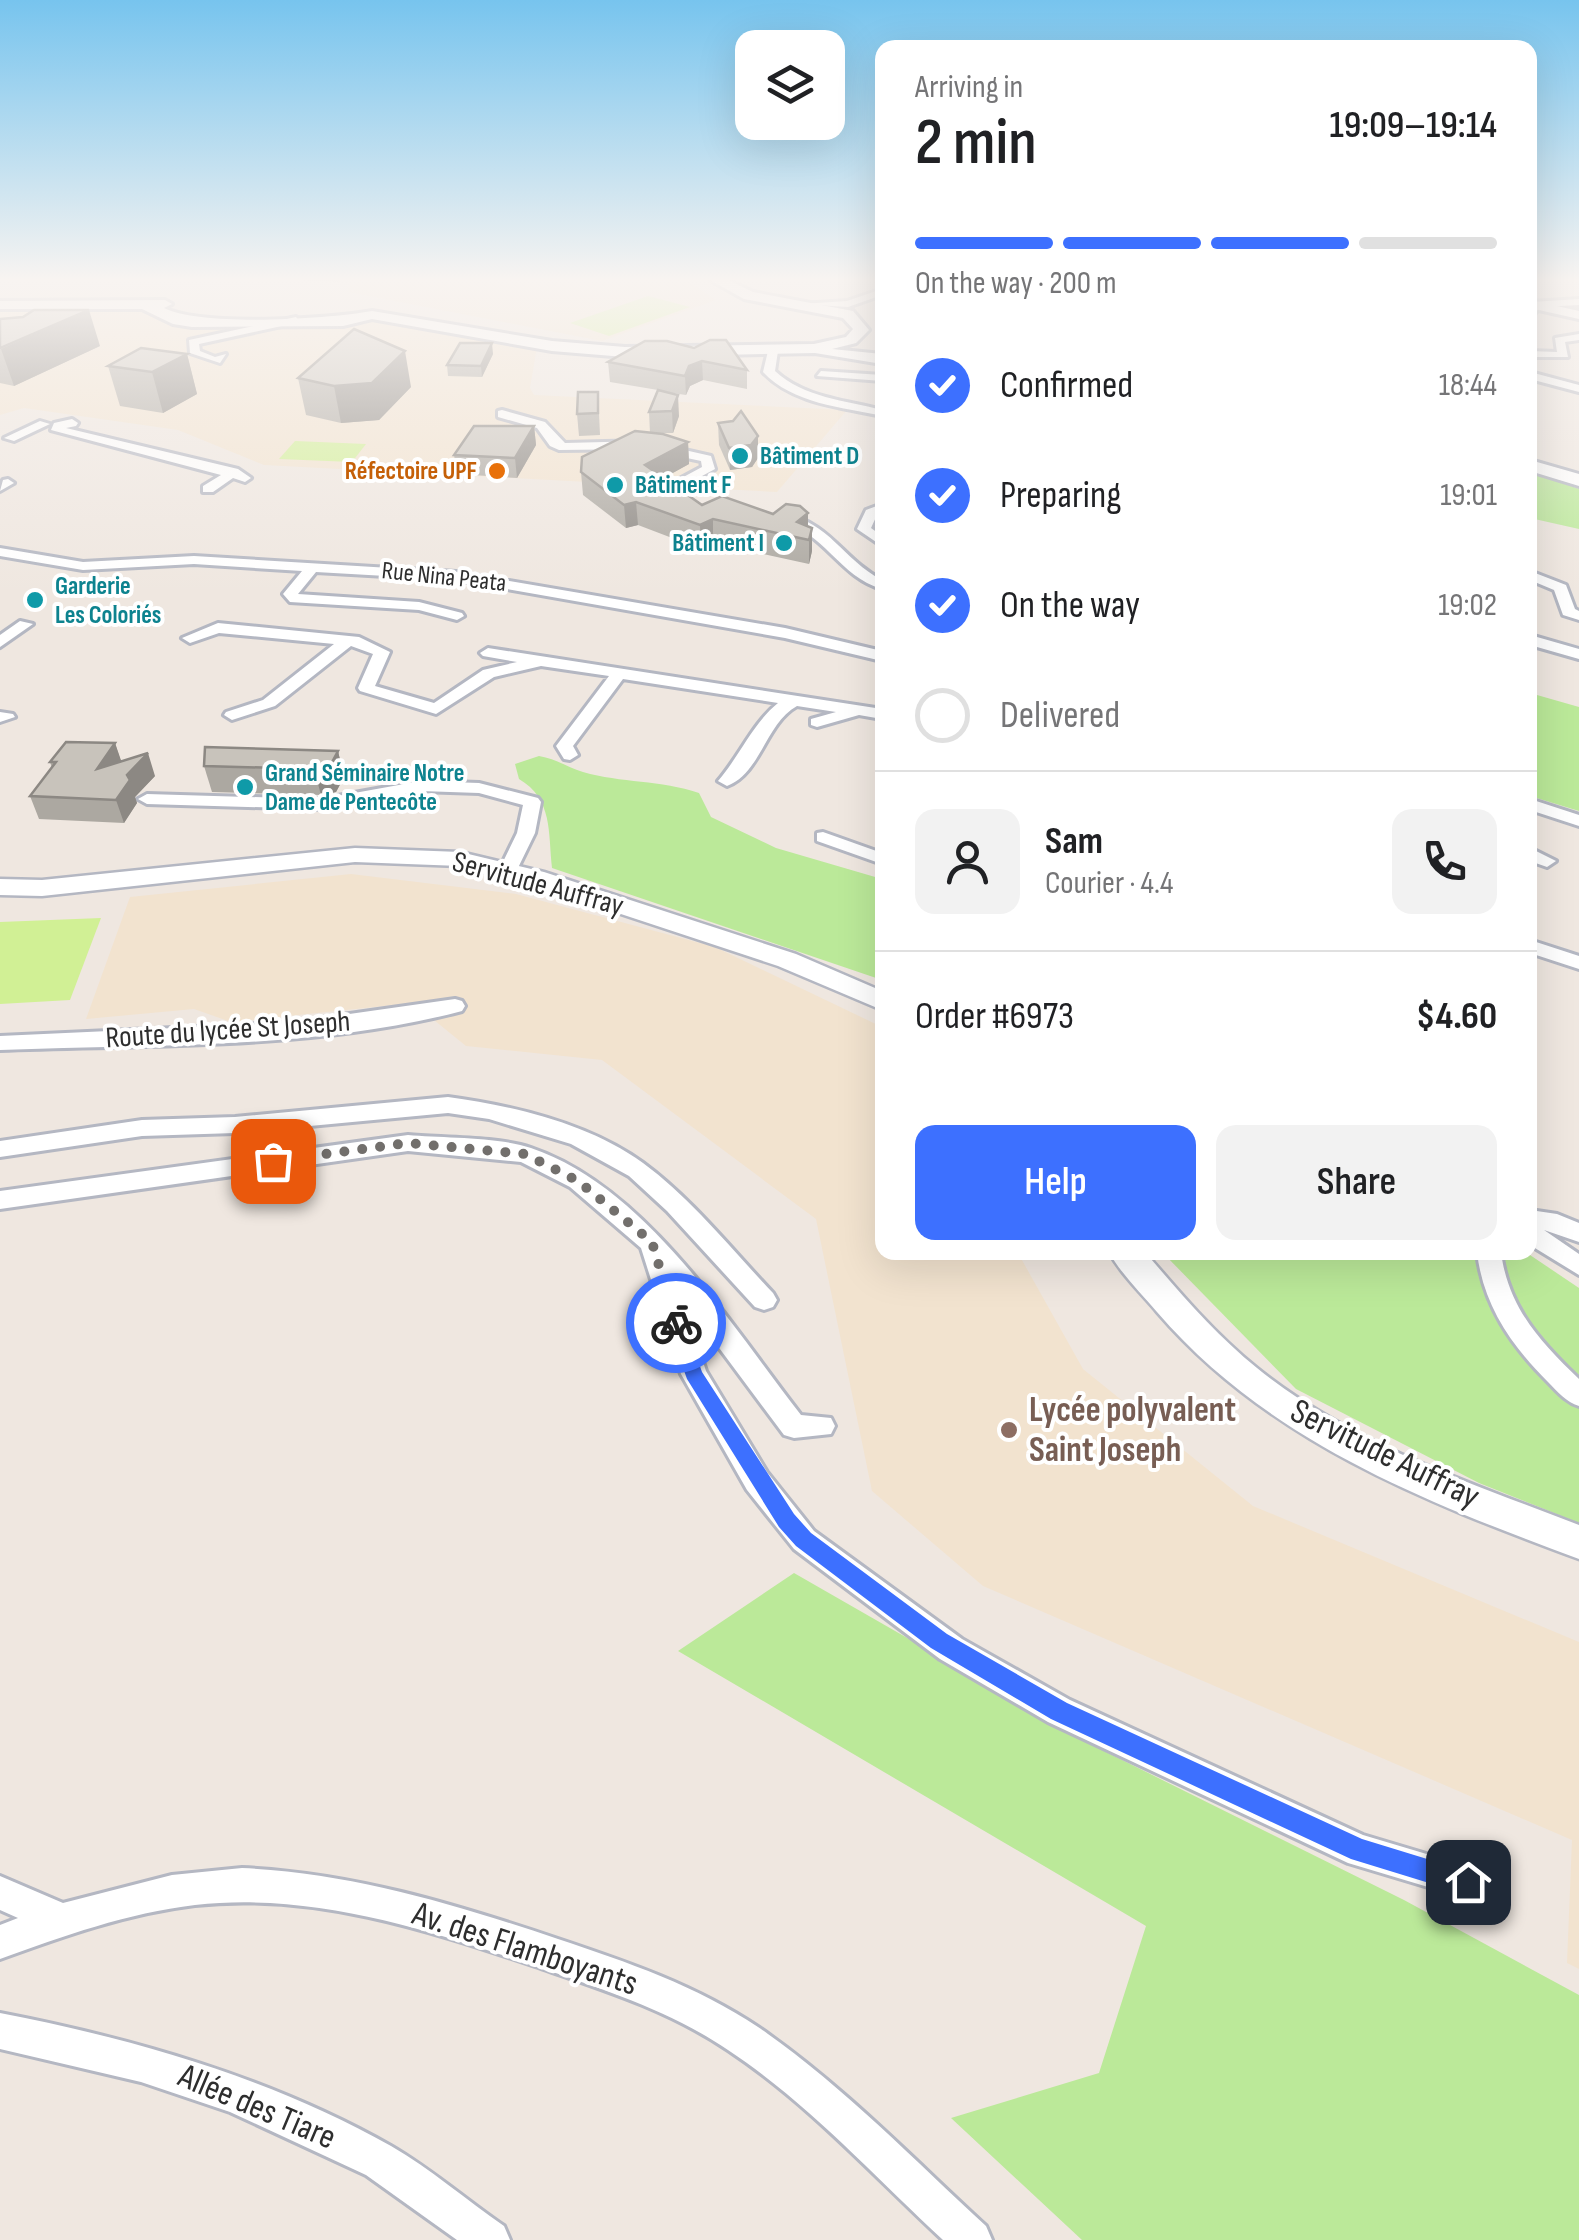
<!DOCTYPE html>
<meta charset="utf-8">
<style>
:root{--surface:#fff;--page:#f2f2f2;--text:#202124;--muted:#757577;--line:#e0e0e0;--accent:#3d70ff}
body{margin:0;font-family:"Sofia Sans Condensed",sans-serif;background:var(--page);color:var(--text);height:100vh;display:flex;flex-direction:column;font-size:38px;white-space:nowrap}
*{box-sizing:border-box;margin:0}
p{font-size:32px;color:var(--muted)}
.icon{flex:none;width:55px;height:55px;fill:none;stroke:currentColor;stroke-width:2;stroke-linecap:round;stroke-linejoin:round}
.map{position:relative;flex:1;overflow:hidden}
.side{position:absolute;left:875px;top:40px;width:662px;height:1220px;display:flex;flex-direction:column;background:var(--surface);border-radius:20px;box-shadow:0 10px 40px #0002}
.side>*{flex:none}
.fabs{position:absolute;left:735px;top:30px;display:grid;gap:20px}
.fabs a{display:grid;place-items:center;width:110px;height:110px;border-radius:20px;background:var(--surface);box-shadow:0 10px 40px #0002;font-size:50px}
.pin{position:absolute;display:grid;place-items:center;width:85px;height:85px;color:#fff;margin:-42px;border-radius:20px;box-shadow:0 5px 15px #0006}
.courier{position:absolute;display:grid;place-items:center;width:100px;height:100px;margin:-50px;border:8px solid #3d70ff;border-radius:50%;background:#fff;color:#222;box-shadow:0 2px 12px #0007}
.summary em{font-style:normal;font-weight:600}
.summary div{display:flex;flex-direction:column-reverse}
.summary{display:flex;align-items:center;justify-content:space-between;height:170px;padding:0 40px}
h1{font-size:65px;font-weight:600;line-height:75px}
.bar{display:grid;grid-template-columns:repeat(4,1fr);gap:15px 10px;align-content:center;height:120px;padding:0 40px}
.bar i{height:12px;border-radius:8px;background:var(--line)}
.bar .selected{background:var(--accent)}
.bar p{grid-column:span 4}
.line{display:flex;align-items:center;gap:25px;padding:0 40px;border-top:2px solid var(--line)}
.line div{flex:1}
.round{display:grid;place-items:center;flex:none;width:105px;height:105px;border-radius:20px;background:var(--page)}
ol{padding:0 40px;list-style:none}
li{display:flex;align-items:center;gap:30px;height:110px}
li p{margin-inline-start:auto}
li .icon{padding:10px;border-radius:50%;background:var(--accent);color:#fff;stroke-width:4}
li:last-child{color:var(--muted)}
li i{width:55px;height:55px;border:5px solid var(--line);border-radius:50%}
.primary-button{display:flex;gap:20px;margin-top:auto;padding:20px 40px}
.primary-button a{flex:1;height:115px;border-radius:20px;background:var(--accent);color:#fff;font-size:40px;font-weight:600;line-height:115px;text-align:center}
.primary-button a+a{background:var(--page);color:var(--text)}
.map>svg:first-child{display:block}
.education{fill:#f2e3cf}
.green{fill:#bbe999}
.pitch{fill:#d1f095}
.lines{fill:none;stroke-linecap:round;stroke-linejoin:round}
.stream{stroke:#6dddf7;stroke-width:5}
.minor-casing{stroke:#b4b7c2;stroke-width:6}
.tertiary-casing{stroke:#b4b7c2;stroke-width:5}
.secondary-casing{stroke:#b4b7c2;stroke-width:6}
.minor{fill:#fff;fill-rule:evenodd}
.tertiary{fill:#fff;fill-rule:evenodd}
.secondary{fill:#fff;fill-rule:evenodd}
.wall{fill:#aca8a1}
.shaded-wall{fill:#8c8883}
.building{fill:#c8c3bb;stroke:#8c8883;stroke-width:2.5}
.route{fill:#3d70ff}
.done{stroke:#726f6c;stroke-width:10;stroke-dasharray:0 18}
.culture-dot{fill:#0f9aa8;stroke:#fff;stroke-width:4}
.food-dot{fill:#e8710a;stroke:#fff;stroke-width:4}
.education-dot{fill:#8d6e63;stroke:#fff;stroke-width:4}
.labels{text-anchor:middle;dominant-baseline:central;stroke-width:8;stroke-linejoin:round;paint-order:stroke}
.far-culture-label{font-size:25px;font-weight:bold;fill:#0d838f;stroke:#fff;text-anchor:start}
.far-food-label{font-size:25px;font-weight:bold;fill:#c56008;stroke:#fff;text-anchor:end}
.far-street-label{font-size:25px;fill:#2e2e2e;stroke:#fff}
.street-label{font-size:30px;fill:#2e2e2e;stroke:#fff}
.near-education-label{font-size:35px;font-weight:bold;fill:#785e54;stroke:#fff;text-anchor:start}
.near-street-label{font-size:35px;fill:#2e2e2e;stroke:#fff}
</style>
<div class="map">
<svg width="1579" height="2240" viewBox="0 0 1579 2240">
<rect width="100%" height="100%" fill="#efe7e0"/>
<!-- education -->
<g class="education">
<polygon points="351,280 685,280 716,300 602,341 348,292"/>
<polygon points="140,306 157,315 154,319 183,324 375,317 537,347 530,388 534,395 847,410 777,492 264,465 178,430 24,408 0,415 0,307"/>
<polygon points="351,874 516,894 715,947 882,1027 882,1252 1018,1253 1083,1369 1253,1506 1579,1642 1579,1969 1567,1963 1572,1840 983,1586 872,1491 816,1219 602,1060 466,1046 413,1003 231,1022 194,1009 86,1019 130,897"/>
</g>
<!-- green -->
<g class="green">
<polygon points="1530,470 1579,489 1579,529 1530,518"/>
<polygon points="1530,693 1579,707 1579,811 1530,796"/>
<path d="M539 756C556 759 567 767 583 772 621 783 661 780 699 793L711 817 776 848 882 879V980L552 868C548 832 553 799 519 779L515 764Z"/>
<polygon points="1163,1253 1527,1253 1579,1288 1579,1523 1479,1483 1296,1389"/>
<polygon points="794,1573 1104,1751 1404,1900 1579,1995 1579,2240 1082,2240 951,2118 1099,2073 1146,1926 678,1651"/>
</g>
<!-- pitch -->
<g class="pitch">
<polygon points="648,296 690,307 609,336 570,323"/>
<polygon points="295,441 366,444 352,462 279,459"/>
<polygon points="101,918 70,1000 0,1004 0,922"/>
</g>
<g class="lines">
<!-- stream -->
<polyline class="stream" points="26,560 61,566"/>
<!-- minor casing -->
<g class="minor-casing">
<g id="minor">
<polygon points="882,289 882,295 848,307 801,304 847,301"/>
<polygon points="1579,299 1579,305 1540,307 1530,319 1532,302"/>
<polygon points="296,317 300,322 199,344 200,351 215,357 226,354 220,363 190,353 189,340"/>
<polygon points="1579,334 1579,340 1565,342 1568,357 1530,357 1530,351 1557,352 1555,338"/>
<path d="M773 348 778 351 775 371C804 398 845 400 882 410V416C842 407 793 404 763 372L768 351Z"/>
<polygon points="821,371 882,375 882,381 817,376"/>
<polygon points="1530,372 1579,385 1579,392 1530,379"/>
<polygon points="502,410 545,422 565,443 645,441 711,456 715,469 676,490 693,502 681,505 667,498 663,488 702,467 701,461 645,449 559,450 550,446 537,428 498,417 498,411"/>
<polygon points="72,419 78,423 76,426 66,428 238,469 251,478 245,482 233,478 213,492 203,492 203,486 221,475 51,430 54,423"/>
<polygon points="40,421 50,424 14,441 4,438"/>
<polygon points="3,480 8,479 14,483 0,491"/>
<polygon points="882,504 882,513 877,515 871,528 882,536 882,546 857,529 866,510"/>
<path d="M782 513C831 523 842 559 882 580V589C839 577 825 531 777 520V514Z"/>
<polygon points="0,548 83,562 194,556 456,572 785,628 882,651 882,661 785,638 456,580 316,572 298,594 419,602 462,613 464,616 457,620 419,610 290,602 283,594 302,571 194,564 83,570 0,556"/>
<polygon points="1530,571 1566,585 1575,609 1579,611 1579,620 1563,615 1554,590 1530,580"/>
<polygon points="20,621 33,624 0,647 0,635"/>
<path d="M218 623 359 637 390 652 375 686 434 703 483 670 517 662 483 656 480 653 488 648 882 709V719L859 715 817 727 811 725V719L836 712 797 706C765 724 761 773 727 786L718 781C739 757 753 723 778 703L623 679 573 746 578 755 570 760 564 759 556 746 609 676 541 666 494 677 436 714 360 691 358 688 373 654 351 646 275 706 232 720 224 715 226 712 263 700 334 644 219 633 190 643 182 638Z"/>
<polygon points="1530,635 1579,649 1579,659 1530,645"/>
<polygon points="0,712 13,714 15,717 0,722"/>
<polygon points="421,781 479,783 538,798 541,802 535,833 515,874 501,874 499,870 517,833 523,805 479,793 421,791 321,809 147,804 138,799 147,794 321,799"/>
<polygon points="1530,799 1579,815 1579,826 1530,810"/>
<polygon points="823,832 882,853 882,864 817,841 817,833"/>
<polygon points="1530,848 1556,861 1547,867 1530,861"/>
<polygon points="1530,940 1579,956 1579,969 1530,953"/>
<path d="M455 999 462 1001 465 1006 462 1011C314 1050 152 1044 0 1050V1036L286 1023Z"/>
<path d="M448 1097C514 1106 588 1123 643 1163 692 1199 731 1249 773 1293L777 1300 773 1307 764 1310 755 1307 667 1211 629 1176 571 1144 489 1119 448 1113 235 1133 142 1136 0 1157V1141L142 1120 235 1117Z"/>
<path d="M408 1135C442 1138 500 1137 531 1148 645 1186 730 1324 801 1415L831 1418 835 1426 831 1434 794 1438 784 1435 682 1298 706 1371 767 1472 814 1531 962 1639 1070 1700 1363 1835 1480 1870 1485 1882 1480 1894 1468 1899 1348 1863 1048 1722 940 1659 794 1549 747 1490 681 1374 641 1248 570 1187 521 1162 408 1151 0 1209V1191Z"/>
<polygon points="1530,1210 1557,1214 1579,1223 1579,1242 1544,1230 1579,1254 1579,1275 1530,1245"/>
<path d="M1477 1252H1501C1508 1307 1540 1342 1579 1379V1406C1566 1402 1558 1392 1548 1382 1511 1345 1483 1305 1477 1252Z"/>
<path d="M242 1868C352 1873 454 1904 558 1939 627 1962 697 1986 758 2027 841 2084 912 2158 986 2226L992 2240H943C873 2175 808 2103 728 2050 669 2010 602 1989 535 1966 426 1929 312 1892 195 1905 128 1913 63 1936 0 1959V1925L18 1918 0 1910V1876L63 1903 172 1875Z"/>
<path d="M0 2013C134 2039 271 2078 391 2146 431 2169 466 2200 504 2226L510 2240H457L366 2175 230 2112 141 2082 0 2049Z"/>
</g>
</g>
<!-- tertiary casing -->
<g class="tertiary-casing">
<g id="tertiary">
<polygon points="355,848 460,852 544,872 796,954 882,991 882,1010 778,966 527,883 460,866 355,862 42,896 0,895 0,879 42,880"/>
<path d="M1109 1252H1145C1180 1293 1215 1334 1257 1368 1350 1443 1468 1482 1579 1525V1559C1423 1501 1268 1441 1157 1312 1141 1293 1121 1274 1109 1252Z"/>
</g>
</g>
<!-- secondary casing -->
<g class="secondary-casing">
<g id="secondary">
<path d="M710 280H728L753 292 853 311 869 330 856 343 832 349 882 354V364L815 353 625 357 552 351 372 319 343 326 192 327 173 324 142 309H0V301L165 300 172 304 164 308C201 327 329 319 372 311L552 341 625 347 814 344 846 337 853 329 843 318 744 299Z"/>
<polygon points="1530,300 1579,311 1579,319 1530,308"/>
<polygon points="1530,460 1579,474 1579,486 1530,471"/>
</g>
</g>
<!-- minor -->
<use href="#minor" class="minor"/>
<!-- tertiary -->
<use href="#tertiary" class="tertiary"/>
<!-- secondary -->
<use href="#secondary" class="secondary"/>
</g>
<!-- wall -->
<g class="wall">
<polygon points="300,280 339,280 340,282"/>
<polygon points="0,319 100,346 14,386 0,383"/>
<polygon points="645,341 747,370 747,389 703,380 690,386 686,395 665,392 679,416 673,433 655,433 688,442 689,464 663,478 702,505 773,514 808,513 808,526 812,551 809,564 713,543 701,549 638,525 626,528 583,495 581,472 650,433 649,412 658,390 610,382 608,362"/>
<polygon points="187,354 197,394 163,413 120,406 108,366"/>
<polygon points="493,354 482,377 448,376 447,365"/>
<polygon points="298,378 411,387 379,420 341,423 306,415"/>
<polygon points="598,392 600,435 579,436 577,414"/>
<polygon points="718,423 758,436 758,458 752,467 730,470 719,445"/>
<polygon points="534,426 536,445 517,478 457,474 454,455"/>
<polygon points="115,743 121,762 155,776 135,797 137,803 124,823 39,819 30,796 52,768 50,762"/>
<polygon points="338,751 344,777 336,792 321,795 212,792 204,766"/>
</g>
<!-- shaded-wall -->
<g class="shaded-wall">
<polygon points="89,310 100,346 14,386 1,349"/>
<polygon points="492,343 493,354 482,377 481,366"/>
<polygon points="405,351 411,387 379,420 341,423 334,386"/>
<polygon points="187,354 197,394 163,413 152,372"/>
<polygon points="702,361 703,380 690,386 686,395 685,376 689,366"/>
<polygon points="678,395 679,416 673,433 672,411"/>
<polygon points="534,426 536,445 517,478 515,458"/>
<polygon points="758,436 758,458 752,467 730,470 729,448"/>
<polygon points="688,442 689,464 646,488 645,465"/>
<polygon points="636,502 638,525 626,528 624,505"/>
<polygon points="808,513 808,537 797,522"/>
<polygon points="713,519 713,543 701,549 700,525"/>
<polygon points="812,528 812,551 809,564 809,540"/>
<polygon points="115,743 123,766 97,769"/>
<polygon points="338,751 344,777 336,792 321,795 314,769"/>
<polygon points="148,753 155,776 135,797 137,803 124,823 116,800 127,775"/>
</g>
<!-- building -->
<g class="building">
<polygon points="34,310 89,310 0,348 0,319 23,317"/>
<polygon points="354,329 405,351 372,383 334,386 298,378"/>
<polygon points="710,340 726,340 747,370 702,361 689,366 685,376 608,362 645,341 667,341 694,348"/>
<polygon points="460,343 492,343 481,366 447,365"/>
<polygon points="141,348 187,354 152,372 108,366"/>
<polygon points="658,390 678,395 672,411 649,412"/>
<polygon points="578,392 598,392 598,413 577,414"/>
<polygon points="741,411 758,436 751,445 729,448 718,423 733,421"/>
<polygon points="474,426 534,426 515,458 454,455"/>
<polygon points="635,431 663,434 688,442 645,465 702,505 722,496 773,514 786,504 800,506 808,513 797,522 812,528 809,540 713,519 700,525 636,502 624,505 581,472 582,457"/>
<polygon points="66,742 115,743 97,769 148,753 127,775 130,780 116,800 30,796 56,762 50,762"/>
<polygon points="205,747 338,751 330,766 314,769 204,766"/>
</g>
<!-- sky -->
<linearGradient id="sky" x2="0" y2="1"><stop stop-color="#77c4ee"/><stop offset="0.47" stop-color="#f8f4f1"/><stop offset="1" stop-color="#f8f4f1" stop-opacity="0"/></linearGradient>
<rect width="1579" height="594" fill="url(#sky)"/>
<!-- route -->
<polygon class="route" points="676,1316 685,1323 702,1372 794,1514 811,1533 947,1634 1067,1703 1362,1839 1476,1874 1480,1882 1476,1891 1468,1895 1351,1859 1051,1719 931,1648 796,1546 779,1527 687,1379 667,1323"/>
<g class="lines">
<!-- done -->
<polyline class="done" points="273,1161 408,1143 525,1154 578,1181 652,1242 676,1323"/>
</g>
<!-- markers -->
<g class="culture-dot">
<circle cx="740" cy="456" r="10"/>
<circle cx="615" cy="485" r="10"/>
<circle cx="784" cy="543" r="10"/>
<circle cx="35" cy="600" r="10"/>
<circle cx="245" cy="787" r="10"/>
</g>
<circle class="food-dot" cx="497" cy="471" r="10"/>
<circle class="education-dot" cx="1009" cy="1430" r="10"/>
<g class="labels">
<!-- far-culture labels -->
<g class="far-culture-label">
<text x="760" y="456">Bâtiment D</text>
<text x="635" y="485">Bâtiment F</text>
<text x="764" y="543" text-anchor="end">Bâtiment I</text>
<text x="55" y="586">Garderie<tspan x="55" dy="29">Les Coloriés</tspan></text>
<text x="265" y="773">Grand Séminaire Notre<tspan x="265" dy="29">Dame de Pentecôte</tspan></text>
</g>
<!-- far-food labels -->
<g class="far-food-label">
<text x="477" y="471">Réfectoire UPF</text>
</g>
<!-- far-street labels -->
<g class="far-street-label">
<text transform="translate(444 577) rotate(6)">Rue Nina Peata</text>
</g>
<!-- street labels -->
<g class="street-label">
<text transform="translate(538 884) rotate(15)">Servitude Auffray</text>
<text transform="translate(228 1030) rotate(-4)">Route du lycée St Joseph</text>
</g>
<!-- near-education labels -->
<g class="near-education-label">
<text x="1029" y="1410">Lycée polyvalent<tspan x="1029" dy="40">Saint Joseph</tspan></text>
</g>
<!-- near-street labels -->
<g class="near-street-label">
<text transform="translate(1385 1454) rotate(26)">Servitude Auffray</text>
<text transform="translate(525 1949) rotate(18)">Av. des Flamboyants</text>
<text transform="translate(257 2107) rotate(23)">Allée des Tiare</text>
</g>
</g>
</svg>
<div class="fabs">
<a><svg class="icon" aria-label="layers" viewBox="0 0 24 24"><path d="M12 4l9 5-9 5-9-5zM3 14l9 5 9-5"/></svg></a>
</div>
<div class="pin" style="left:273px;top:1161px;background:#ea580c"><svg class="icon" aria-label="bag" viewBox="0 0 24 24"><path d="M5 8h14l-1 12H6zM9 8a3 3 0 0 1 6 0"/></svg></div>
<div class="pin" style="left:1468px;top:1882px;background:#1f2937"><svg class="icon" aria-label="home" viewBox="0 0 24 24"><path d="M3 11l9-7 9 7M6 9v11h12V9"/></svg></div>
<div class="courier" style="left:676px;top:1323px"><svg class="icon" aria-label="bike" viewBox="0 0 24 24"><circle cx="6" cy="16" r="4"/><circle cx="18" cy="16" r="4"/><path d="M6 16l4-8h5l3 8M10 8l3 8H6M13 5h3"/></svg></div>
<section class="side">
<div class="summary"><div><h1>2 min</h1><p>Arriving in</p></div><em>19:09–19:14</em></div>
<div class="bar"><i class="selected"></i><i class="selected"></i><i class="selected"></i><i></i><p>On the way · 200 m</p></div>
<ol>
<li><svg class="icon" aria-label="check" viewBox="0 0 24 24"><path d="M5 12l5 5 9-10"/></svg>Confirmed<p>18:44</p></li>
<li><svg class="icon" aria-label="check" viewBox="0 0 24 24"><path d="M5 12l5 5 9-10"/></svg>Preparing<p>19:01</p></li>
<li><svg class="icon" aria-label="check" viewBox="0 0 24 24"><path d="M5 12l5 5 9-10"/></svg>On the way<p>19:02</p></li>
<li><i></i>Delivered</li>
</ol>
<div class="line" style="height:180px"><a class="round"><svg class="icon" aria-label="person" viewBox="0 0 24 24"><circle cx="12" cy="8" r="4"/><path d="M4 21q1-7 8-7t8 7"/></svg></a><div><b>Sam</b><p>Courier · 4.4</p></div><a class="round"><svg class="icon" aria-label="phone" viewBox="0 0 24 24"><path d="M5 4h4l2 5-3 2q2 4 5 5l2-3 5 2v4C11 20 4 13 5 4z"/></svg></a></div>
<div class="line" style="height:130px"><div>Order #6973</div><b>$4.60</b></div>
<div class="primary-button"><a>Help</a><a>Share</a></div>
</section>
</div>
